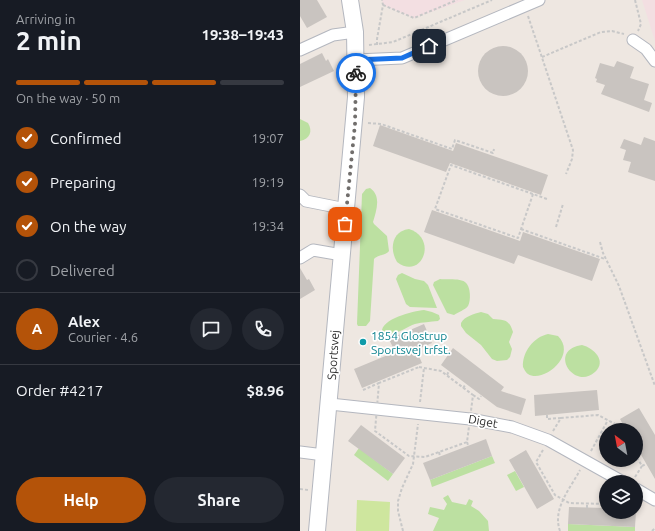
<!DOCTYPE html>
<meta charset="utf-8">
<style>
:root{--surface:#171b24;--page:#242831;--text:#f1f3f6;--muted:#9ea1a6;--line:#363941;--accent:#b45309}
body{margin:0;font-family:Ubuntu,sans-serif;background:var(--page);color:var(--text);height:100vh;display:flex;flex-direction:column;font-size:15px;white-space:nowrap}
*{box-sizing:border-box;margin:0}
p{font-size:13px;color:var(--muted)}
.icon{flex:none;width:22px;height:22px;fill:none;stroke:currentColor;stroke-width:2;stroke-linecap:round;stroke-linejoin:round}
.map{position:relative;flex:1;overflow:hidden}
.panel{display:flex;flex-direction:column;background:var(--surface);width:300px}
.panel>*{flex:none}
.needle{width:26px;rotate:328deg}
.controls{position:absolute;left:299px;top:423px;display:grid;gap:8px}
.controls a{display:grid;place-items:center;width:44px;height:44px;border-radius:50%;background:var(--surface);box-shadow:0 2px 6px #0003;font-size:20px}
.pin{position:absolute;display:grid;place-items:center;width:34px;height:34px;color:#fff;margin:-17px;border-radius:8px;box-shadow:0 2px 6px #0006}
.courier{position:absolute;display:grid;place-items:center;width:40px;height:40px;margin:-20px;border:3px solid #1a73e8;border-radius:50%;background:#fff;color:#222;box-shadow:0 1px 5px #0007}
.overview em{font-style:normal;font-weight:700}
.overview div{display:flex;flex-direction:column-reverse}
.overview{display:flex;align-items:center;justify-content:space-between;height:68px;padding:0 16px}
h1{font-size:26px;font-weight:700;line-height:30px}
.bar{display:grid;grid-template-columns:repeat(4,1fr);gap:6px 4px;align-content:center;height:48px;padding:0 16px}
.bar i{height:5px;border-radius:3px;background:var(--line)}
.bar .current{background:var(--accent)}
.bar p{grid-column:span 4}
.line{display:flex;align-items:center;gap:10px;padding:0 16px;border-top:1px solid var(--line)}
.line div{flex:1}
.round{display:grid;place-items:center;flex:none;width:42px;height:42px;border-radius:21px;background:var(--page)}
ol{padding:0 16px;list-style:none}
li{display:flex;align-items:center;gap:12px;height:44px}
li p{margin-inline-start:auto}
li .icon{padding:4px;border-radius:50%;background:var(--accent);color:#fff;stroke-width:4}
li:last-child{color:var(--muted)}
li i{width:22px;height:22px;border:2px solid var(--line);border-radius:50%}
.cta{display:flex;gap:8px;margin-top:auto;padding:8px 16px}
.cta a{flex:1;height:46px;border-radius:24px;background:var(--accent);color:#fff;font-size:16px;font-weight:700;line-height:46px;text-align:center}
.cta a+a{background:var(--page);color:var(--text)}
main{display:flex;flex:1;min-height:0}
.map>svg:first-child{display:block}
.medical{fill:#f3dfe2}
.green{fill:#bce0a1}
.pitch{fill:#cee69e}
.building{fill:#c9c4c0}
.lines{fill:none;stroke-linecap:round;stroke-linejoin:round}
.street-casing{stroke:#b4b7bf;stroke-width:13}
.secondary-casing{stroke:#b4b7bf;stroke-width:18}
.path{stroke:#c8c8c8;stroke-width:2;stroke-dasharray:3 2;stroke-linecap:butt}
.street{stroke:#fff;stroke-width:11}
.secondary{stroke:#fff;stroke-width:16}
.done{stroke:#716e6c;stroke-width:4;stroke-dasharray:0 7.2}
.route{stroke:#1a73e8;stroke-width:5}
.culture-dot{fill:#0f9aa8;stroke:#fff;stroke-width:1.5}
.labels{text-anchor:middle;dominant-baseline:central;stroke-width:3.5;stroke-linejoin:round;paint-order:stroke}
.culture-label{font-size:12px;fill:#0d838f;stroke:#fff;text-anchor:start}
.street-label{font-size:12px;fill:#2d2d2d;stroke:#fff}
</style>
<main>
<section class="panel">
<div class="overview"><div><h1>2 min</h1><p>Arriving in</p></div><em>19:38–19:43</em></div>
<div class="bar"><i class="current"></i><i class="current"></i><i class="current"></i><i></i><p>On the way · 50 m</p></div>
<ol>
<li><svg class="icon" aria-label="check" viewBox="0 0 24 24"><path d="M5 12l5 5 9-10"/></svg>Confirmed<p>19:07</p></li>
<li><svg class="icon" aria-label="check" viewBox="0 0 24 24"><path d="M5 12l5 5 9-10"/></svg>Preparing<p>19:19</p></li>
<li><svg class="icon" aria-label="check" viewBox="0 0 24 24"><path d="M5 12l5 5 9-10"/></svg>On the way<p>19:34</p></li>
<li><i></i>Delivered</li>
</ol>
<div class="line" style="height:72px"><b class="round" style="background:var(--accent);color:#fff">A</b><div><b>Alex</b><p>Courier · 4.6</p></div><a class="round"><svg class="icon" aria-label="chat" viewBox="0 0 24 24"><path d="M4 5h16v11H9l-5 4z"/></svg></a><a class="round"><svg class="icon" aria-label="phone" viewBox="0 0 24 24"><path d="M5 4h4l2 5-3 2q2 4 5 5l2-3 5 2v4C11 20 4 13 5 4z"/></svg></a></div>
<div class="line" style="height:52px"><div>Order #4217</div><b>$8.96</b></div>
<div class="cta"><a>Help</a><a>Share</a></div>
</section>
<div class="map">
<svg width="355" height="531" viewBox="0 0 355 531">
<rect width="100%" height="100%" fill="#eee7e1"/>
<!-- medical -->
<g class="medical">
<polygon points="82,0 165,0 114,18 83,5"/>
<polygon points="342,0 355,0 355,41"/>
</g>
<!-- green -->
<g class="green">
<path d="M0 119 8 123C13 131 10 139 0 141Z"/>
<path d="M70 188C82 196 76 211 73 222L74 224 87 236 89 251C85 256 79 254 74 259L70 321 66 326H58L57 324 62 194 66 189Z"/>
<path d="M109 229C139 239 121 281 97 262 89 249 92 231 109 229Z"/>
<polygon points="102,273 115,279 124,281 128,285 137,308 110,307 106,304 96,279 98,275"/>
<path d="M140 279C147 280 159 278 165 282 171 286 171 301 168 306 165 310 158 312 154 315L147 313 133 285 134 282Z"/>
<path d="M124 310 132 312 139 315 140 319 138 321C130 322 123 322 115 324 106 327 91 339 82 332 81 319 113 311 124 310Z"/>
<path d="M181 312 188 314 193 319C204 320 209 319 213 332L209 342 212 349 210 357 207 360 197 361 192 359 181 345 166 333 161 326V323C165 316 174 314 181 312Z"/>
<path d="M248 334 258 336C278 356 242 384 228 374 226 373 224 369 223 367 222 352 234 337 248 334Z"/>
<path d="M282 345C294 348 307 361 295 372 274 391 247 350 282 345Z"/>
<polygon points="59,448 93,474 88,481 54,455"/>
<polygon points="192,456 195,463 132,487 130,480"/>
<polygon points="215,471 224,487 216,491 207,475"/>
<polygon points="148,495 152,502 166,505 169,499 173,501 171,506 179,511 188,521 189,531 133,531 139,518 128,514 130,507 144,510 147,504 143,498"/>
<polygon points="268,524 335,527 335,531 268,531"/>
</g>
<!-- pitch -->
<polygon class="pitch" points="57,500 90,502 89,531 56,531"/>
<!-- building -->
<g class="building">
<polygon points="0,0 17,0 27,17 7,28 0,16"/>
<circle cx="203" cy="71" r="25"/>
<polygon points="22,53 26,61 28,59 34,71 0,87 0,64"/>
<polygon points="317,61 334,67 330,78 349,84 344,100 352,103 349,112 301,94 305,85 296,82 297,79 295,78 300,63 314,67"/>
<polygon points="80,125 153,151 156,143 248,175 241,195 150,163 146,172 73,146"/>
<polygon points="344,137 355,141 355,181 328,172 331,162 323,160 326,150 320,148 324,139 341,145"/>
<polygon points="132,210 220,241 223,232 300,259 292,281 218,255 214,264 124,232"/>
<polygon points="0,268 7,280 9,279 15,290 0,299"/>
<polygon points="124,324 132,343 116,350 122,363 62,388 54,369 95,352 89,339"/>
<polygon points="153,348 204,387 201,391 226,399 221,415 197,407 141,365"/>
<polygon points="297,390 299,410 235,416 234,395"/>
<polygon points="339,408 355,435 355,479 336,446 336,430 326,430 320,419"/>
<polygon points="61,425 105,458 93,474 48,441"/>
<polygon points="186,439 192,456 130,480 123,463"/>
<polygon points="226,450 254,499 237,509 209,460"/>
<polygon points="269,507 306,508 306,512 336,512 335,527 268,524"/>
</g>
<g class="lines">
<!-- street casing -->
<g class="street-casing">
<g id="street">
<polyline points="333,40 346,49 355,61"/>
<polyline points="0,50 33,35 55,32"/>
<polyline points="56,60 102,58 239,0"/>
<polyline points="0,195 6,201 46,209"/>
<polyline points="0,258 13,250 42,255"/>
<polyline points="30,404 170,419 212,427 248,440 323,482"/>
<polyline points="0,452 24,455"/>
<polyline points="336,489 355,500"/>
</g>
</g>
<!-- secondary casing -->
<g class="secondary-casing">
<polyline id="secondary" points="17,531 56,97 55,32 50,0"/>
</g>
<!-- path -->
<g class="path">
<polyline points="335,0 341,24 338,31"/>
<polyline points="83,5 114,18 157,0"/>
<polyline points="228,16 273,150 272,159 266,174"/>
<polyline points="69,45 93,42 192,0"/>
<polyline points="77,45 77,39 83,5 82,0"/>
<polyline points="242,57 301,32 312,31 324,34"/>
<polyline points="68,123 81,124 152,149 155,140 193,153 194,149"/>
<polyline points="233,194 218,238 135,209 151,165 247,199"/>
<polyline points="256,227 263,204"/>
<polyline points="221,229 305,259"/>
<polyline points="300,242 303,253 319,286 355,386"/>
<polygon points="119,367 141,371 173,395 167,442 125,457 109,456 75,431 79,383"/>
<polyline points="147,375 149,371"/>
<polyline points="163,388 166,384"/>
<polyline points="63,390 79,383"/>
<polyline points="173,395 179,399 181,396"/>
<polyline points="120,402 124,368"/>
<polyline points="247,415 247,419 261,418"/>
<polyline points="253,431 261,418 298,415 319,426 321,430"/>
<polyline points="167,442 168,445"/>
<polyline points="243,450 236,462 255,495 269,503 306,504"/>
<polyline points="291,451 308,420"/>
<polyline points="139,452 140,456"/>
<polyline points="342,466 346,464"/>
<polyline points="335,477 342,466 336,456"/>
<polyline points="0,489 8,490"/>
<polyline points="287,508 287,504"/>
<polyline points="103,531 98,511 98,501 102,488 113,464 118,424"/>
<path d="M260 531C252 509 270 489 280 470"/>
<polyline points="352,531 355,528"/>
</g>
<!-- street -->
<use href="#street" class="street"/>
<!-- secondary -->
<use href="#secondary" class="secondary"/>
</g>
<g class="lines">
<!-- done -->
<polyline class="done" points="45,224 55,124 56,73"/>
<!-- route -->
<polyline class="route" points="56,73 56,60 102,58 129,46"/>
</g>
<!-- markers -->
<circle class="culture-dot" cx="63" cy="342" r="4"/>
<g class="labels">
<!-- culture labels -->
<g class="culture-label">
<text x="71" y="335">1854 Glostrup<tspan x="71" dy="14">Sportsvej trfst.</tspan></text>
</g>
<!-- street labels -->
<g class="street-label">
<text transform="translate(33 355) rotate(-86)">Sportsvej</text>
<text transform="translate(183 421) rotate(10)">Diget</text>
</g>
</g>
</svg>
<div class="controls">
<a><svg class="needle" viewBox="-14 -14 28 28"><path d="M0-13l5 13h-10z" fill="#e53935"/><path d="M0 13l5-13h-10z" fill="#9ea1a6"/></svg></a>
<a><svg class="icon" aria-label="layers" viewBox="0 0 24 24"><path d="M12 4l9 5-9 5-9-5zM3 14l9 5 9-5"/></svg></a>
</div>
<div class="pin" style="left:45px;top:224px;background:#ea580c"><svg class="icon" aria-label="bag" viewBox="0 0 24 24"><path d="M5 8h14l-1 12H6zM9 8a3 3 0 0 1 6 0"/></svg></div>
<div class="pin" style="left:129px;top:46px;background:#1f2937"><svg class="icon" aria-label="home" viewBox="0 0 24 24"><path d="M3 11l9-7 9 7M6 9v11h12V9"/></svg></div>
<div class="courier" style="left:56px;top:73px"><svg class="icon" aria-label="bike" viewBox="0 0 24 24"><circle cx="6" cy="16" r="4"/><circle cx="18" cy="16" r="4"/><path d="M6 16l4-8h5l3 8M10 8l3 8H6M13 5h3"/></svg></div>
</div>
</main>
